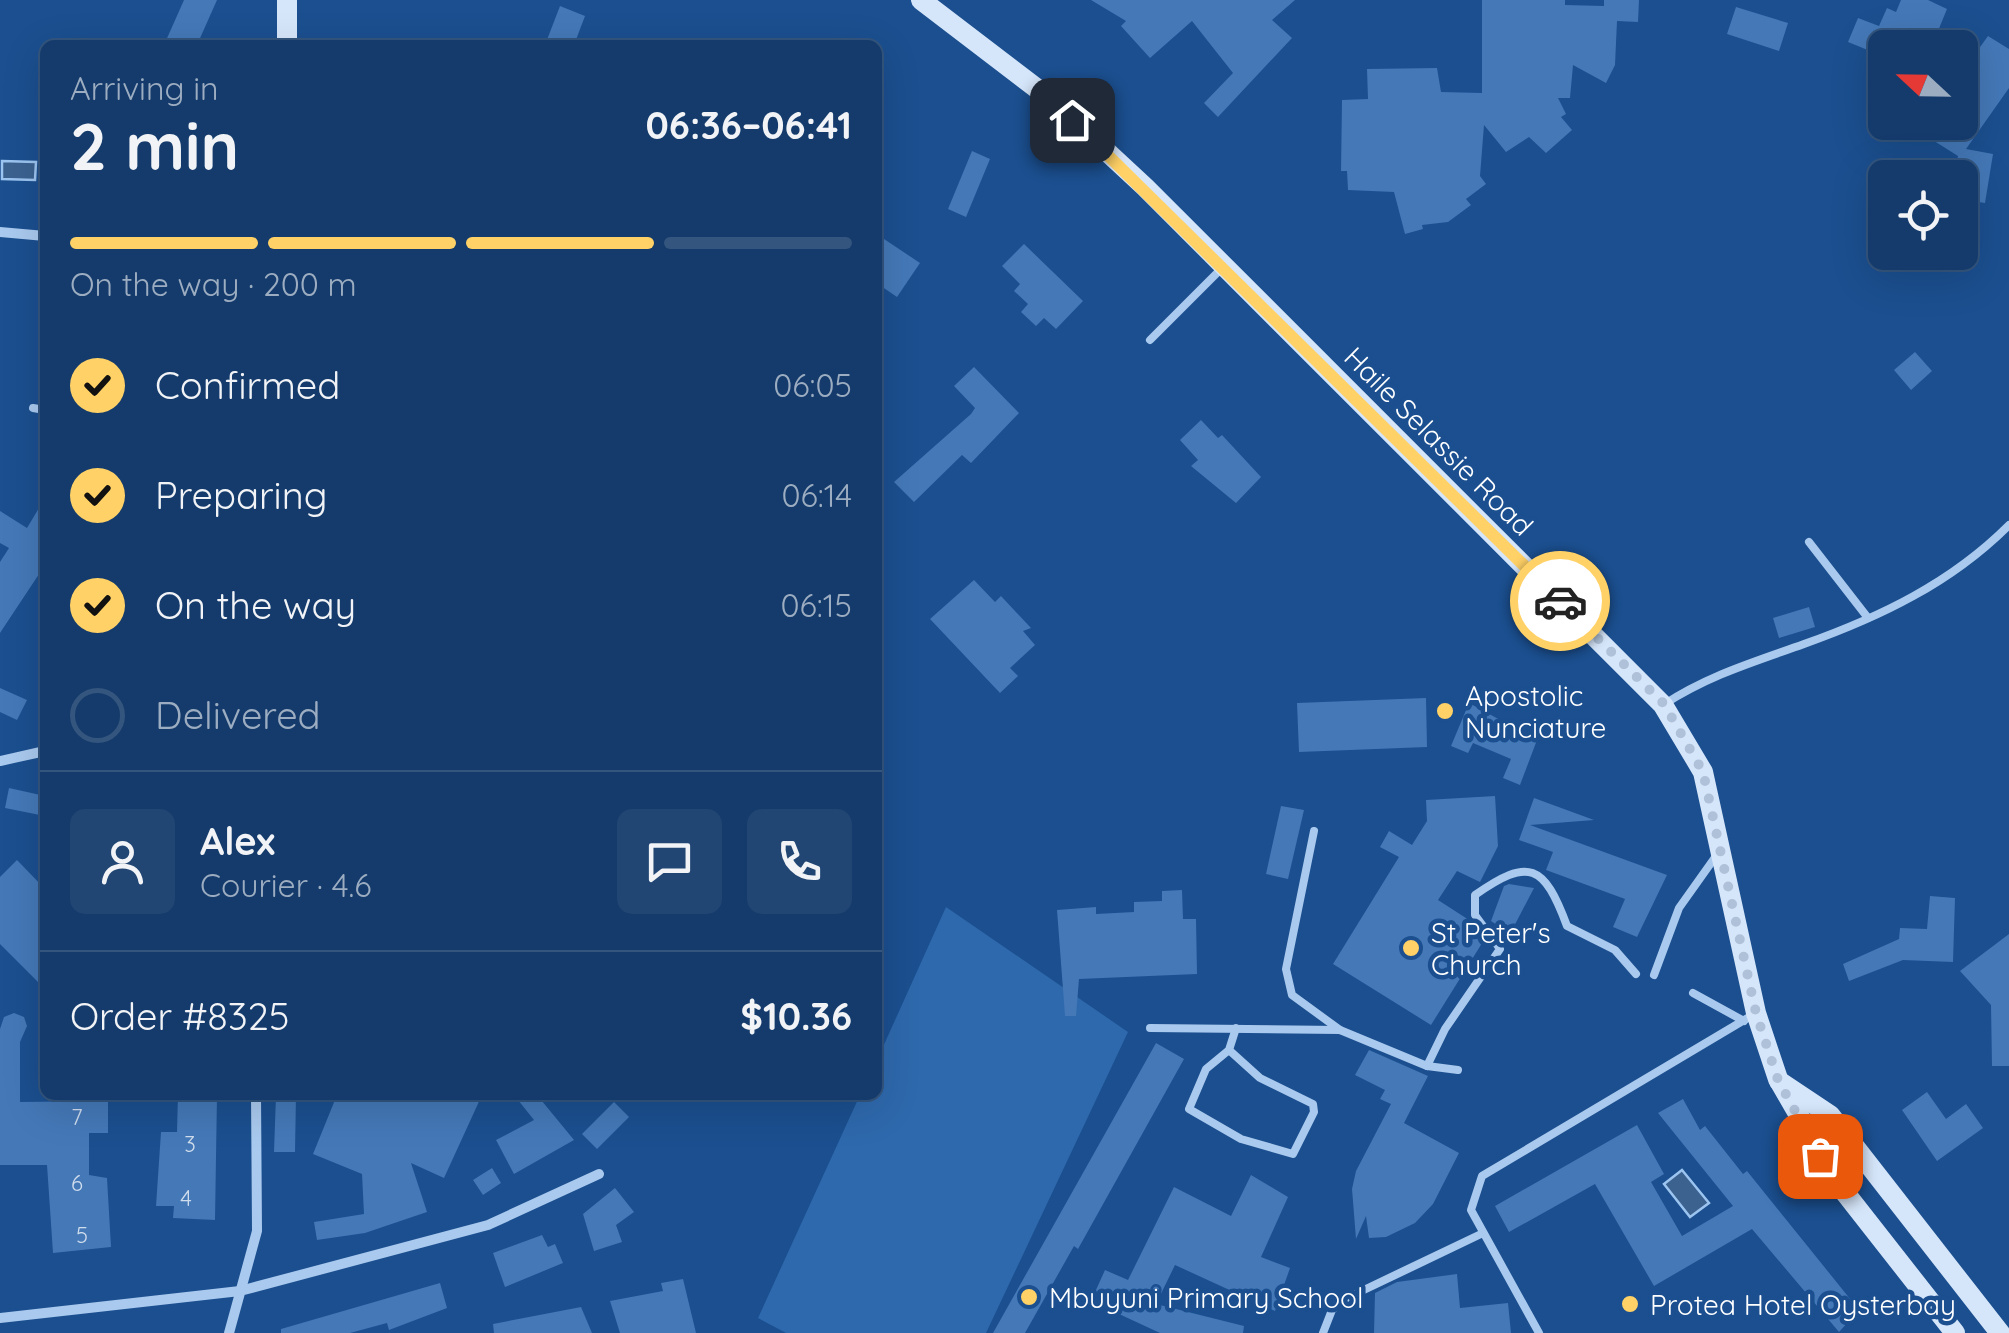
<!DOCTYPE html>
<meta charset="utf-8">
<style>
:root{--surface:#143b6b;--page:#214673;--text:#f1f3f6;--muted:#9dadc1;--line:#33557e;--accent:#ffd166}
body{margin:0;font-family:Quicksand,sans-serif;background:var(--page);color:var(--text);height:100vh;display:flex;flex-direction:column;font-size:38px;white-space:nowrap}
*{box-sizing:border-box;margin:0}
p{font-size:32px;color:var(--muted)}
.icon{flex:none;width:55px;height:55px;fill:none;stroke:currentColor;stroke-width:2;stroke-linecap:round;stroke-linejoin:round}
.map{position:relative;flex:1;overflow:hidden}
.details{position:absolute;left:40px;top:40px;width:842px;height:1060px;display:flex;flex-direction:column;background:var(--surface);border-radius:15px;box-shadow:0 10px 40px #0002,0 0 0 2px var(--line)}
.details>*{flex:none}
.needle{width:65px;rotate:292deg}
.buttons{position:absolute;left:1868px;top:30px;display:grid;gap:20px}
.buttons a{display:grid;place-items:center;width:110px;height:110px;border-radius:15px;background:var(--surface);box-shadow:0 10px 40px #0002,0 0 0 2px var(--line);font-size:50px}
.pin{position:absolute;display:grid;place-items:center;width:85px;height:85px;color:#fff;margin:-42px;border-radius:20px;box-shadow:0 5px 15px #0006}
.courier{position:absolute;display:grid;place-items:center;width:100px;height:100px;margin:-50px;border:8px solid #ffd166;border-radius:50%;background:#fff;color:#222;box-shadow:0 2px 12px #0007}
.head em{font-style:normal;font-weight:800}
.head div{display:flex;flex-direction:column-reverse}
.head{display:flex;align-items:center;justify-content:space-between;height:170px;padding:0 30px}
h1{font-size:65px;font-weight:800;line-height:75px}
.bar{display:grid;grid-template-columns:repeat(4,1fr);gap:15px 10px;align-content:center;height:120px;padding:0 30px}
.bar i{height:12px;border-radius:8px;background:var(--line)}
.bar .selected{background:var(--accent)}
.bar p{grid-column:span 4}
.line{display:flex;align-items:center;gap:25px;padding:0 30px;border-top:2px solid var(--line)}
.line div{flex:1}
.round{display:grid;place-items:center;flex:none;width:105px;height:105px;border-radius:15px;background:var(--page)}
ol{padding:0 30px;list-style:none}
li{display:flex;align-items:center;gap:30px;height:110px}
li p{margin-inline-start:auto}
li .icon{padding:10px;border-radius:50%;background:var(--accent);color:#111;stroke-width:4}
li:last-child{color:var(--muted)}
li i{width:55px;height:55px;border:5px solid var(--line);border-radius:50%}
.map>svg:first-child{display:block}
.green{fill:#2e69ad}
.water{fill:#3c6290;stroke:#9cc4f0;stroke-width:2.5}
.building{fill:#4478b7}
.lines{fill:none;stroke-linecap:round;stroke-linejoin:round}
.lane{stroke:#a9c9ee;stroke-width:8}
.street{stroke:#a9c9ee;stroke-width:10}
.secondary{stroke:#d6e6fa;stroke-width:20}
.done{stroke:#afc1d8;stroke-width:10;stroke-dasharray:0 18}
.route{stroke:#ffd166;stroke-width:12}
.poi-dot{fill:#ffd166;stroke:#1b4f8f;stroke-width:4}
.labels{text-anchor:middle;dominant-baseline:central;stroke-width:9;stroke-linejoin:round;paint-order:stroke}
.number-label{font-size:22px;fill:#d0dded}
.street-label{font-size:28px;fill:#fff;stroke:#1b4f8f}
.poi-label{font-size:28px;fill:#fff;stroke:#1b4f8f;text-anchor:start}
</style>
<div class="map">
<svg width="2009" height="1333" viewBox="0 0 2009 1333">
<rect width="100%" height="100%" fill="#1b4f8f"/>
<!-- green -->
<polygon class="green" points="946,907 1128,1032 986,1333 786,1333 758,1318 860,1095 878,1095 878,1058"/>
<!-- water -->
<g class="water">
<polygon points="2,161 36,162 35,180 2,179"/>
<polygon points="1682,1170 1709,1203 1690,1217 1664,1184"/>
</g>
<!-- building -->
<g class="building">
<polygon points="184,0 217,0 197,45 164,45"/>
<polygon points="1091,0 1295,0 1272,20 1292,38 1218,117 1204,103 1233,73 1192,21 1150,58 1121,26 1126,21"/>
<polygon points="1482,0 1565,0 1565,5 1604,6 1604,0 1639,0 1638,22 1617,21 1615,65 1606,83 1573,65 1570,98 1558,98 1566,114 1561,117 1572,130 1546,153 1529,137 1506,152 1484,125 1480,176 1486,184 1466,199 1471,205 1448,222 1422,225 1423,229 1405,234 1394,192 1348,190 1347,171 1341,171 1342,100 1368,99 1367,69 1437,68 1441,92 1482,93"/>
<polygon points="1901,0 1928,0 1947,9 1931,48 1885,48 1885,57 1848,42 1858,18 1879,26 1887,8 1896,12"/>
<polygon points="560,6 585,16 574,45 545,45"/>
<polygon points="1736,7 1788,23 1779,51 1727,34"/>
<polygon points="1988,36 2009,49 2009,88 1966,149 1993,154 1985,203 1960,199 1960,178 1954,178 1958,156 1904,122 1960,122 1960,75"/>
<polygon points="972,151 990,159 966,217 948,209"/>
<polygon points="878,235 920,263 897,297 878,284"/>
<polygon points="1024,244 1083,301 1056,329 1044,318 1036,326 1021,312 1028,304 1014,291 1020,284 1002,266"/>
<polygon points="1915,352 1932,371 1911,390 1894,370"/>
<polygon points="974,367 1019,413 971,463 962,455 914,502 894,482 971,414 975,408 954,386"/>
<polygon points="1201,420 1218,438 1222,435 1261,477 1236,503 1191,466 1198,460 1180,440"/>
<polygon points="45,498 45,565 0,633 0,562 9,548 0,543 0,511 27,528"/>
<polygon points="974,580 995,602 1001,596 1031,628 1023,631 1035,645 1010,668 1018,676 1000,693 930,619"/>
<polygon points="1809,607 1815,627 1779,638 1773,618"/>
<polygon points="0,688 27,700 17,720 0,712"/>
<polygon points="1426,698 1427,747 1299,752 1297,703"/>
<polygon points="1469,703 1537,740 1520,785 1503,778 1511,759 1473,743 1468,753 1451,746"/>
<polygon points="9,788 45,796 45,816 5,808"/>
<polygon points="1495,796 1498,846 1480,882 1457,871 1438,900 1469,920 1484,940 1431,1025 1333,964 1399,857 1380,847 1389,831 1412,845 1427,821 1426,800"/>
<polygon points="1534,798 1594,820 1530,825 1667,875 1637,937 1613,927 1625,899 1546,870 1553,852 1519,840"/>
<polygon points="1281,806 1304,810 1288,879 1266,874"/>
<polygon points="17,860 45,889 45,989 0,944 0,877"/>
<polygon points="1509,884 1534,888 1510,934 1491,921 1504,886"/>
<polygon points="1182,890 1183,919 1196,919 1197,974 1079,979 1076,1016 1065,1016 1057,910 1096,907 1096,914 1134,912 1134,902 1162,901 1162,891"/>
<polygon points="1930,896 1955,898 1953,962 1903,960 1849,981 1843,964 1899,939 1900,928 1927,929"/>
<polygon points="2009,934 2009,1066 1992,1066 1991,1005 1960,971"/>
<polygon points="14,1013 24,1017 27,1026 20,1042 20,1102 108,1101 108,1133 89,1133 89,1175 107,1178 111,1247 53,1253 47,1165 0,1165 0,1029 4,1017"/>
<polygon points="1156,1043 1184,1059 1078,1249 1074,1246 1025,1333 993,1333"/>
<polygon points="1369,1050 1428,1076 1404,1123 1459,1153 1433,1204 1415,1223 1386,1237 1369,1238 1366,1216 1356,1239 1352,1189 1356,1171 1391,1104 1380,1099 1385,1090 1355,1075"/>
<polygon points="1927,1092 1946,1119 1966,1104 1983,1128 1937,1161 1902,1110"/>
<polygon points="178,1095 217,1095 215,1220 173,1218 174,1206 156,1206 161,1132 177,1132"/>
<polygon points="276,1095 296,1095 295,1152 274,1152"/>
<polygon points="337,1095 482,1095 444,1178 411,1163 427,1212 365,1233 317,1240 314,1222 364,1214 362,1174 313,1154"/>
<polygon points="514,1095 537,1095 574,1140 514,1174 496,1140 534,1120"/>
<polygon points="1683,1099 1700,1130 1705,1126 1743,1174 1747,1171 1859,1310 1839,1332 1752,1229 1654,1286 1595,1184 1509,1232 1495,1206 1637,1125 1664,1174 1651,1182 1682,1236 1733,1206 1658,1113"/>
<polygon points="614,1102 629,1117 597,1149 582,1134"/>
<polygon points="492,1168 501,1183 483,1195 473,1180"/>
<polygon points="1251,1175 1288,1197 1261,1257 1290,1268 1275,1311 1175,1265 1156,1304 1244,1326 1243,1333 1160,1333 1091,1301 1105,1270 1128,1280 1174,1187 1231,1216"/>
<polygon points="615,1188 634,1212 616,1225 622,1242 594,1251 583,1214"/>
<polygon points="542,1235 548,1247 555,1244 563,1263 505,1287 493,1253"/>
<polygon points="1457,1274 1460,1308 1508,1303 1511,1333 1374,1333 1375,1293 1397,1282"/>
<polygon points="683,1279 696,1333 620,1333 610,1301 663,1291 661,1283"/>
<polygon points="440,1283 447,1308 389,1330 387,1323 350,1333 281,1333 281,1329"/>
<polygon points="581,1307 592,1333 494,1333 493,1324"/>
</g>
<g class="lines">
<!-- lane -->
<g class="lane">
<polyline points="1150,340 1221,269"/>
<polyline points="33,408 45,410"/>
<polyline points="1809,542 1868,618"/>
<path d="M1663 705C1709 675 1754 662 1804 644 1880 617 1951 583 2009 525"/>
<polyline points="1314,831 1286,969 1292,995 1340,1030"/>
<polyline points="1654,975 1679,908 1716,856"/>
<polyline points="1693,993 1744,1021"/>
<polyline points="1150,1028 1340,1030 1427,1066 1458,1070"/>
<polyline points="1229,1050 1206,1069 1189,1109 1241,1139 1293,1154 1314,1112 1313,1104 1260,1078 1229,1050 1236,1028"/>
<path d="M1427 1066 1445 1029 1500 949 1475 915V895C1529 857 1544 864 1567 926L1615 950 1636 974"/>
<polyline points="1323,1333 1332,1310 1345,1299 1481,1234"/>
<polyline points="1539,1333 1471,1210 1482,1176 1756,1013"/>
</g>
<!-- street -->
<g class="street">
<polyline points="0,232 45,236"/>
<polyline points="0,761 45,751"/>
<polyline points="0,1318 240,1291 488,1225 599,1174"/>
<polyline points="229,1333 257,1231 256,1095"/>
</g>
<!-- secondary -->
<g class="secondary">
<polyline points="921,0 1048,97 1145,187 1663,705 1703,772 1756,1013 1778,1079 1839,1185 1955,1333"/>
<polyline points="287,45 287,0"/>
<polyline points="1779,1081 1830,1115 2000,1333"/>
</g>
</g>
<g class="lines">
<!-- done -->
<polyline class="done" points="1560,601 1664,704 1703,772 1756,1013 1778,1080 1820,1156"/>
<!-- route -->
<polyline class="route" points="1072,120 1560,601"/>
</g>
<!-- markers -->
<g class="poi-dot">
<circle cx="1445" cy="711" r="10"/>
<circle cx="1411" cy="948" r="10"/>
<circle cx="1029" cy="1297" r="10"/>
<circle cx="1630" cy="1304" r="10"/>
</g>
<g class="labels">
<!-- number labels -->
<g class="number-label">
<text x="77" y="1117">7</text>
<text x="190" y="1144">3</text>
<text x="77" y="1183">6</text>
<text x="186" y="1198">4</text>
<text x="82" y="1235">5</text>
</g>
<!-- street labels -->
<g class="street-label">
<text transform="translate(1439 441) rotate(45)">Haile Selassie Road</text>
</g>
<!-- poi labels -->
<g class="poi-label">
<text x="1465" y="695">Apostolic<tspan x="1465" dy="32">Nunciature</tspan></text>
<text x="1431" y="932">St Peter's<tspan x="1431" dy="32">Church</tspan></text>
<text x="1049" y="1297">Mbuyuni Primary School</text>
<text x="1650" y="1304">Protea Hotel Oysterbay</text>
</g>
</g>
</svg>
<div class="buttons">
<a><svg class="needle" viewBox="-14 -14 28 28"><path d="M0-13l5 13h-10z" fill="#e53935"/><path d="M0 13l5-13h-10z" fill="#9dadc1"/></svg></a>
<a><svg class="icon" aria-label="locate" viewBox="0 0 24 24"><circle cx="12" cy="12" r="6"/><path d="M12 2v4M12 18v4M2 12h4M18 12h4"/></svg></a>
</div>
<div class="pin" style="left:1820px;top:1156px;background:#ea580c"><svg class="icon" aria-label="bag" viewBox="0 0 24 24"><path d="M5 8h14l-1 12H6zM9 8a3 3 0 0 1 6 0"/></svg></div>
<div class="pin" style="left:1072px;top:120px;background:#1f2937"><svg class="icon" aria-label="home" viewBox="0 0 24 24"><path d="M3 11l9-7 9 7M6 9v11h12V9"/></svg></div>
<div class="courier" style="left:1560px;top:601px"><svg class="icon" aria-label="car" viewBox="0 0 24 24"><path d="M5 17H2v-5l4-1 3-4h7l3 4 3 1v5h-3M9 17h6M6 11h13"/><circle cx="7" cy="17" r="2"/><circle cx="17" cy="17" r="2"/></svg></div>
<section class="details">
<div class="head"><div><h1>2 min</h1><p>Arriving in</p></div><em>06:36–06:41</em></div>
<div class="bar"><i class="selected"></i><i class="selected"></i><i class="selected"></i><i></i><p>On the way · 200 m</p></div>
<ol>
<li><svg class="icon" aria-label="check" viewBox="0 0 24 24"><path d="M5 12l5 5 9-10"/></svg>Confirmed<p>06:05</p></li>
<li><svg class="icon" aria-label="check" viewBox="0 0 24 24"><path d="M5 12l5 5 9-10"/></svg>Preparing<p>06:14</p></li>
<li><svg class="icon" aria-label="check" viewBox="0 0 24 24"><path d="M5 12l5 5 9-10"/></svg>On the way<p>06:15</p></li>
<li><i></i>Delivered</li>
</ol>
<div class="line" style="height:180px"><a class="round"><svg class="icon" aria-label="person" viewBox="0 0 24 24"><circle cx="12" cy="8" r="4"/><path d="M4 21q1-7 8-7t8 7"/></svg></a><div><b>Alex</b><p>Courier · 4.6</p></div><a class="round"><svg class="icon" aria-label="chat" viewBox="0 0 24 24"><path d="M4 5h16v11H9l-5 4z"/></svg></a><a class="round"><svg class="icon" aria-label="phone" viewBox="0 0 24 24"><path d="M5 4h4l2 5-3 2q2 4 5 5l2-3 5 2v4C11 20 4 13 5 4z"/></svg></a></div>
<div class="line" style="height:130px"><div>Order #8325</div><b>$10.36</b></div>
</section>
</div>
